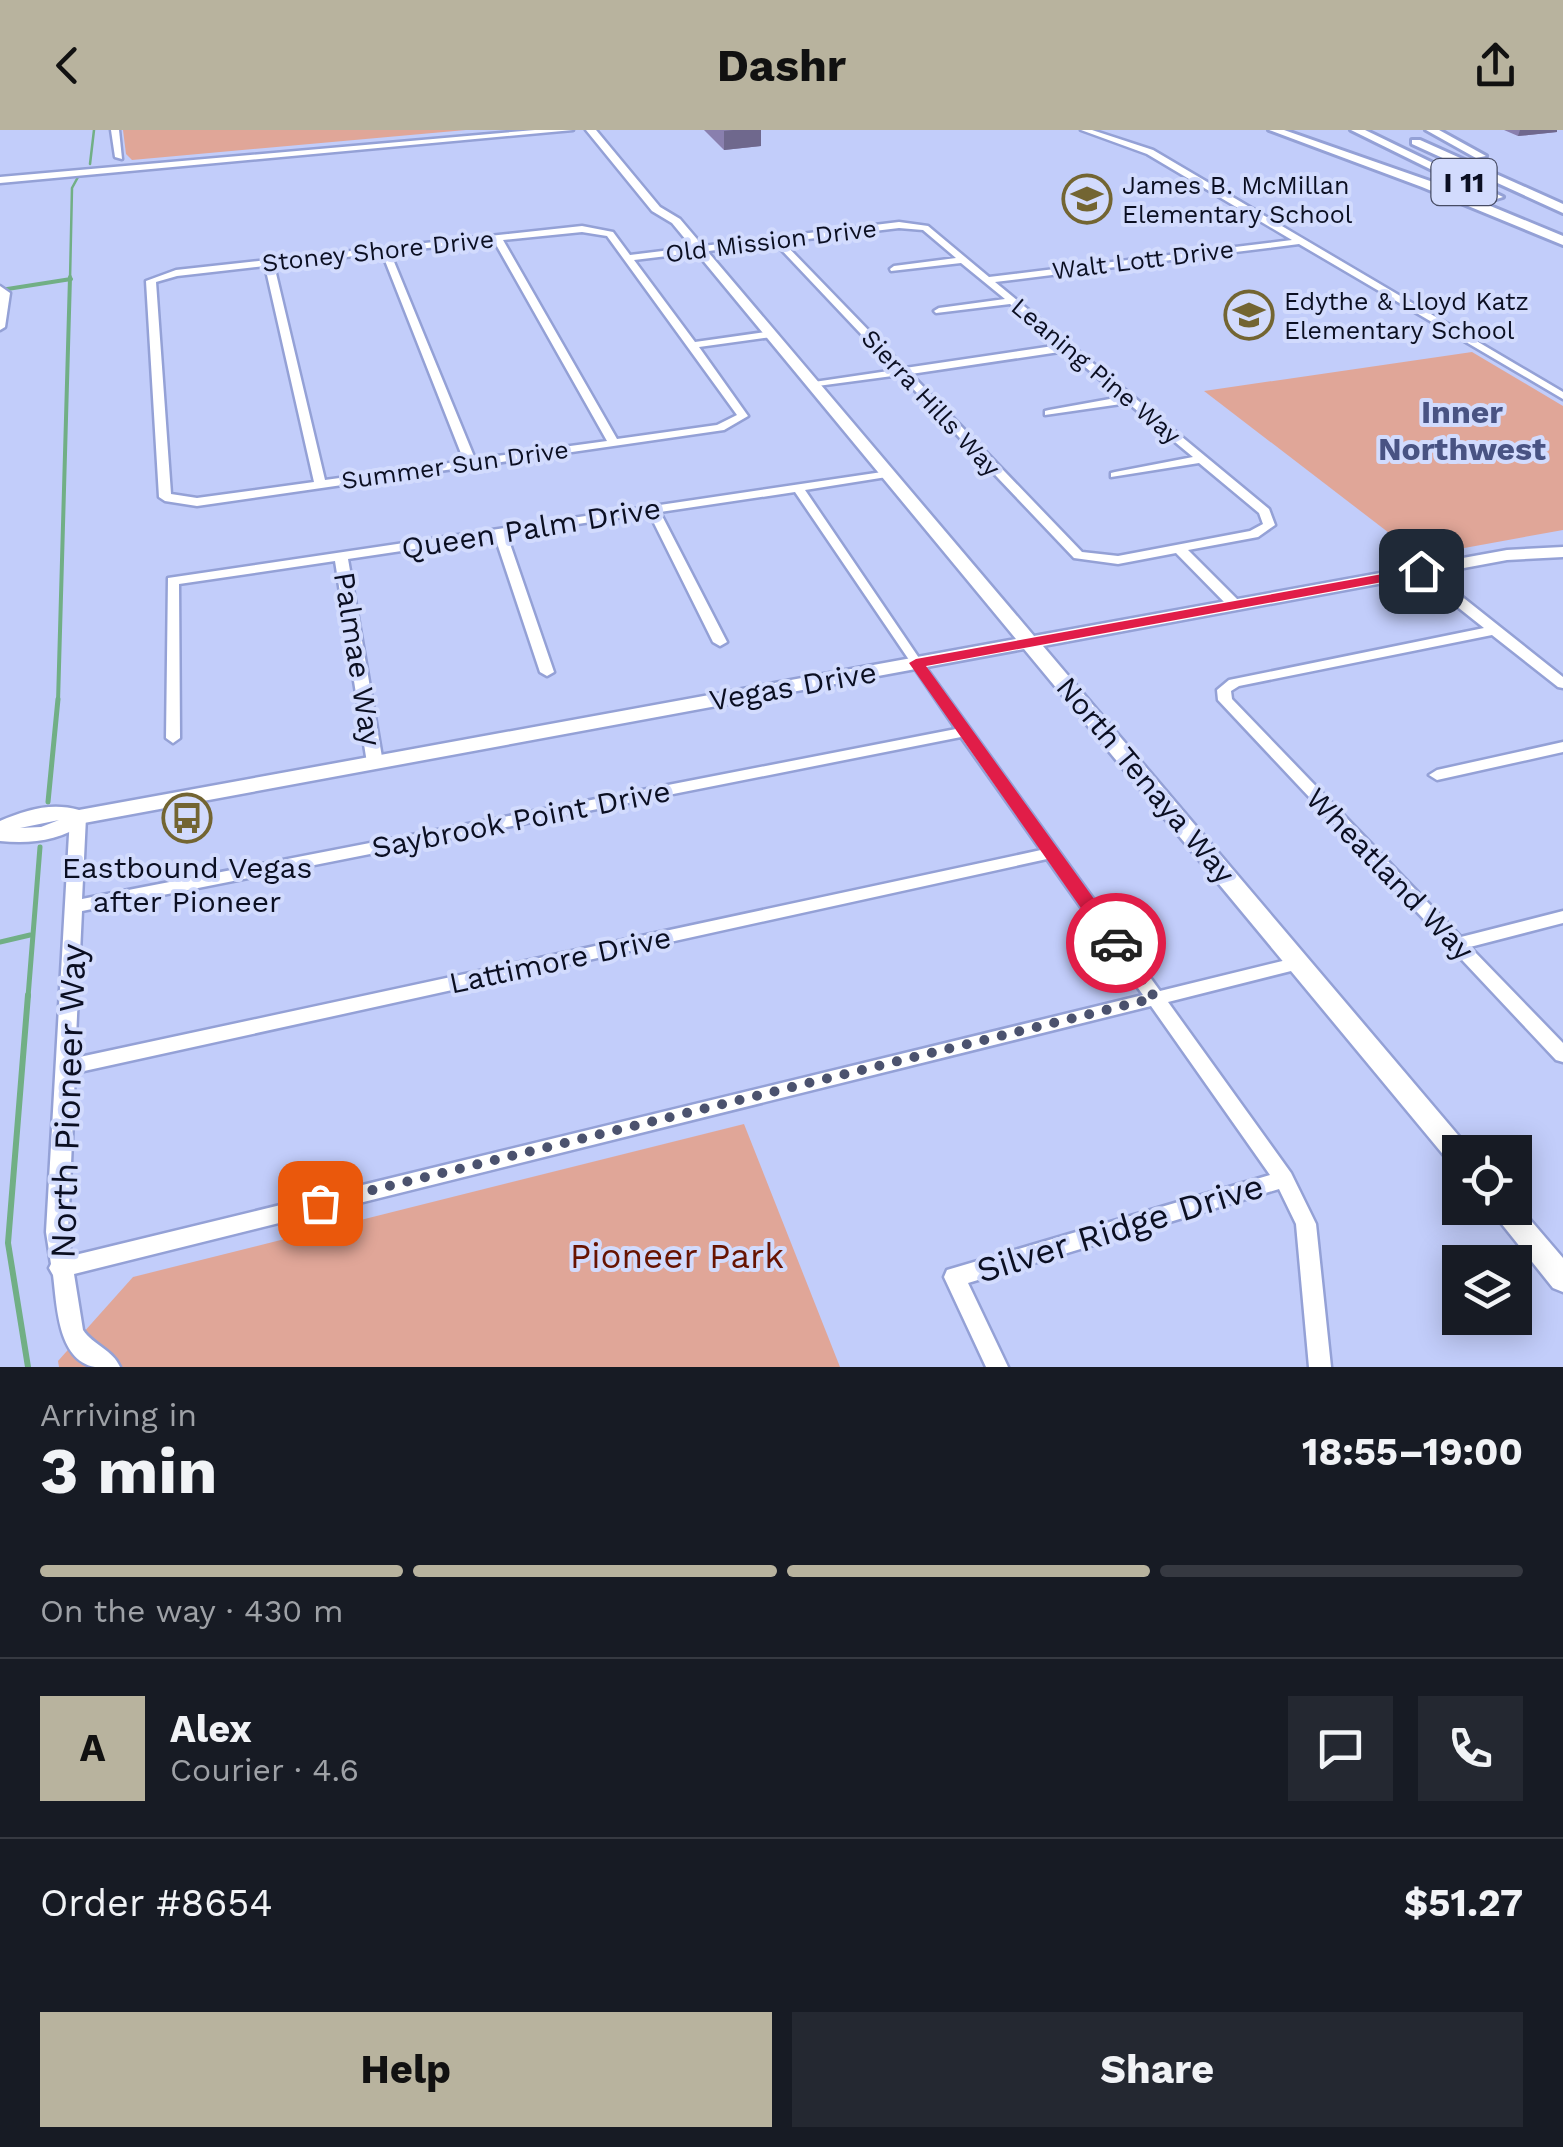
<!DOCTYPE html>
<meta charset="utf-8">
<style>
:root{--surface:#171b24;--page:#242831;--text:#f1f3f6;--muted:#9ea1a6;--line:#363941;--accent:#b8b39e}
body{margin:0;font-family:"Work Sans",sans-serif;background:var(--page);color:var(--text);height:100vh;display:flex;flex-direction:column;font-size:38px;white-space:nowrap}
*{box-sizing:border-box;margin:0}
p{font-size:32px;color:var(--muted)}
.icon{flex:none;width:55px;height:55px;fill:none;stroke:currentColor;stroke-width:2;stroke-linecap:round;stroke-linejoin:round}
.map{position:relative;height:1237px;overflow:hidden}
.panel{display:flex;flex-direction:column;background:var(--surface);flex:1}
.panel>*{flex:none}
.controls{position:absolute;left:1442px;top:1005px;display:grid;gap:20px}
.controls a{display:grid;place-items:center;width:90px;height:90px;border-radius:0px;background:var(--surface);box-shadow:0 5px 25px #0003;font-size:50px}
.pin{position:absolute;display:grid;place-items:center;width:85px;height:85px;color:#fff;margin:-42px;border-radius:20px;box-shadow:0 5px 15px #0006}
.courier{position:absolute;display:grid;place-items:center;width:100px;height:100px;margin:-50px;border:8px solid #e11d48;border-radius:50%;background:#fff;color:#222;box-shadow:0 2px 12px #0007}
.head em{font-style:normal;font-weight:700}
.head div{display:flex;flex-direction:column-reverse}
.head{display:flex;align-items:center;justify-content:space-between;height:170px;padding:0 40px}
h1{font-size:65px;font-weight:700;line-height:75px}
.bar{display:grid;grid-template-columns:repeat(4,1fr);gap:15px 10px;align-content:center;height:120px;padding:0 40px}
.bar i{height:12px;border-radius:8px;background:var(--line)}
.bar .selected{background:var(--accent)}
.bar p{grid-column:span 4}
.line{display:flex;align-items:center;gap:25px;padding:0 40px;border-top:2px solid var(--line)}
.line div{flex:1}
.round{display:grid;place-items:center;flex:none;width:105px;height:105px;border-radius:0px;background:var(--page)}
.primary-button{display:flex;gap:20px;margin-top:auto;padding:20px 40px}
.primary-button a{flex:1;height:115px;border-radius:0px;background:var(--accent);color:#111;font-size:40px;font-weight:700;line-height:115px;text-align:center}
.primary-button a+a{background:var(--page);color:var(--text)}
header{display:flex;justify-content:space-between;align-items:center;height:130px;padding:0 40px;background:var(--accent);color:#111;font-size:45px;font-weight:700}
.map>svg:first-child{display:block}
.green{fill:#e0a698}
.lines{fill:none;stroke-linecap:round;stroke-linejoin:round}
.stream-far3{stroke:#71af85;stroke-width:2.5}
.stream-far2{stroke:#71af85;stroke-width:4}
.stream-far1{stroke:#71af85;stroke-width:5}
.stream{stroke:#71af85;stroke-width:6}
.minor-casing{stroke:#94a1d6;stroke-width:5}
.major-casing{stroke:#94a1d6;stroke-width:5}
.highway-casing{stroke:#94a1d6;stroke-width:6}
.minor{fill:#fff;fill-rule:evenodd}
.major{fill:#fff;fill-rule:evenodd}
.highway{fill:#fff;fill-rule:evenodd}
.wall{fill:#897fae}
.shaded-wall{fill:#6f688d}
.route{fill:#e11d48}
.done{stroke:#4b526e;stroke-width:10;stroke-dasharray:0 18}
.labels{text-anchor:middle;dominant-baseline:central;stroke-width:8;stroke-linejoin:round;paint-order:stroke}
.far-poi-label{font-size:25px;fill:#0b0f22;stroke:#d2dbfd;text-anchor:start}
.far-street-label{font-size:25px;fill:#0b0f22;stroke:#d2dbfd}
.shield{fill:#d2dbfd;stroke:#474c64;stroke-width:2.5}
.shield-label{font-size:28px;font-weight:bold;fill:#0b0f22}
.street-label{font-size:30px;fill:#0b0f22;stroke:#d2dbfd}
.poi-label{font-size:30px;fill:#0b0f22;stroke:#d2dbfd}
.far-district-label{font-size:32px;font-weight:bold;fill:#495383;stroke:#d2dbfd}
.near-street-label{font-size:35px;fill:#0b0f22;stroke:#d2dbfd}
.near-park-label{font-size:35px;fill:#671301;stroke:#d2dbfd}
</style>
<header><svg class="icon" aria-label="back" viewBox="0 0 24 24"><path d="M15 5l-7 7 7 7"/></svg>Dashr<svg class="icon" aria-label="share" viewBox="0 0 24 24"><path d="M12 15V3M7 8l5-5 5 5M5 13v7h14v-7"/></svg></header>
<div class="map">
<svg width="1563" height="1237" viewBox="0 0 1563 1237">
<rect width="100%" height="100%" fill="#c2cdfa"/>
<!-- green -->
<g class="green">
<polygon points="123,0 466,0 132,30 126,24"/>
<polygon points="1472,222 1563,276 1563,400 1437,423 1410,419 1204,261"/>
<polygon points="744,994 840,1237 59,1237 58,1231 133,1147"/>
</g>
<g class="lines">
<!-- stream-far3 -->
<g class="stream-far3">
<polyline points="90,34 94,0"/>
<polyline points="65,150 71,149"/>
<polyline points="70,150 72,58 78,47"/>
</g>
<!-- stream-far2 -->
<g class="stream-far2">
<polyline points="1,160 71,149"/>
<polyline points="58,572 70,147"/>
</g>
<!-- stream-far1 -->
<g class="stream-far1">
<polyline points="48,672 58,569"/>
<polyline points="0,812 30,805"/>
<polyline points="28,867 40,717"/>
</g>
<!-- stream -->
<polyline class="stream" points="28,1237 8,1113 28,865"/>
<!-- minor casing -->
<g class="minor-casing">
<g id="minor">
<polygon points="111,0 119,0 122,29 115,27"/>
<path d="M1081 0H1092L1153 20 1563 262V269L1299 114 995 152 1269 379 1275 395 1258 407 1188 420 1240 472 1242 475 1240 478H1230L1176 423 1118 434 1074 428 900 245 810 257V253L814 252 895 240 775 113 634 130 695 212 772 201 777 204 772 207 699 217 748 286 724 300 197 376 165 371 159 367 146 151 176 140 582 96 613 102 630 125 899 92 928 96 989 147 1292 110 1147 24ZM899 98 923 100 956 128 894 136 890 139 891 141 961 133 1005 169 939 178 934 181 936 183 1010 174 1060 215 905 238 783 112ZM582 102 607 106 737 285 717 295 617 309 503 110ZM494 111 607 311 475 329 390 122ZM382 123 464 331 325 350 274 135ZM265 136 314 352 197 368 171 364 156 152 177 146ZM1066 221 1121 267 1049 280 1045 281V285L1128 273 1193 327 1115 342 1111 343V347L1199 333 1259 383 1263 394 1250 401 1118 426 1082 422 911 244Z"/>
<polygon points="0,156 10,163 5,197 0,200"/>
<path d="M889 341 895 344 893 346 805 360 921 531 1160 861 1299 827 1305 828 1308 833 1305 838 1299 839 1168 872 1291 1043 1316 1094 1331 1237H1309L1296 1094 1279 1059 968 1153 1008 1237H986L944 1147 947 1140 1270 1045 1151 876 74 1144 83 1200C93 1215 113 1220 120 1237 112 1237 103 1237 95 1237 57 1230 57 1174 53 1145L49 1138 51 1134 46 1102 70 687 72 683H84L86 687 82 769 956 599 795 362 660 382 727 512 720 516 713 512 649 383 507 405 554 542 547 546 540 542 495 407 348 429 383 633 375 638 367 633 335 431 179 454 180 608 173 613 166 608 168 448ZM961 607 1041 720 75 928 82 781ZM1047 729 1143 865 71 1126 68 1102 75 943Z"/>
<polygon points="1421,437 1426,438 1563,547 1563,558 1558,557 1492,505 1239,556 1231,561 1232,569 1461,807 1563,781 1563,793 1470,817 1563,913 1563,932 1556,930 1218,570 1217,560 1229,550 1484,498 1416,444 1416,438"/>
<polygon points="1563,612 1563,622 1437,650 1429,645 1437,640"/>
</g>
</g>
<!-- major casing -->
<g class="major-casing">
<g id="major">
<polygon points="535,0 573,0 0,53 0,47"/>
<path d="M586 0H596L660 77 680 89 1034 506 1507 420 1563 417V427L1507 430 1043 516 1469 1018 1472 1022H1460V1037L1451 1034 1024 519 84 693C60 711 30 714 0 711V691C26 680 51 672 79 680L1016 509 672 93 652 81ZM59 690 41 697 20 698Z"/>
<polygon points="1515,1072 1563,1128 1563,1162 1553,1158 1489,1078 1515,1078"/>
</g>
</g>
<!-- highway casing -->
<g class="highway-casing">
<g id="highway">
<polygon points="1269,0 1284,0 1430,51 1563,106 1563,115 1422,57"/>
<polygon points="1351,0 1365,0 1503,67 1493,70"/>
<polygon points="1426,0 1439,0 1486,26 1476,28"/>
<polygon points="1412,10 1420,10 1563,74 1563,83 1412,14"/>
</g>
</g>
<!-- minor -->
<use href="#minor" class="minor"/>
<!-- major -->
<use href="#major" class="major"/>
<!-- highway -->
<use href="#highway" class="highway"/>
</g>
<!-- wall -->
<g class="wall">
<polygon points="704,0 761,0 761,16 724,20"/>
<polygon points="1504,0 1557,0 1557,2 1518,6"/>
</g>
<!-- shaded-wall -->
<g class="shaded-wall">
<polygon points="733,0 761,0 761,16 724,20 724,1"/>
<polygon points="1520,0 1557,0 1557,2 1518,6"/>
</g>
<!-- route -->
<polygon class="route" points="1421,437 1426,438 1426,444 926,536 1123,809 1125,813 1116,820 1109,818 909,533 916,529"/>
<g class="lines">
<!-- done -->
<polyline class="done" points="320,1073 1155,868 1116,813"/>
</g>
<!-- icons -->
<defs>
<g id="school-ring" transform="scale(2.5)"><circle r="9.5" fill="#d2dbfd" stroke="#736532" stroke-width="1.5"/><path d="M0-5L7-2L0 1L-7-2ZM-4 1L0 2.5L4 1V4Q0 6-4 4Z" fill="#736532"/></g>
<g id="bus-ring" transform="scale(2.5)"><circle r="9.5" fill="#d2dbfd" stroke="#736532" stroke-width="1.5"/><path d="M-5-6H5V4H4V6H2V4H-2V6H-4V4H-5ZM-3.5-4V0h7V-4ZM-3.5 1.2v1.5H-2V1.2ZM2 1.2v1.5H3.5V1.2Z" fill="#736532"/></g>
</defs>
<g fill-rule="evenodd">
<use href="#school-ring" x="1087" y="69"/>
<use href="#school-ring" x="1249" y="185"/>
<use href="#bus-ring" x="187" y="688"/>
</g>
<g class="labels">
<!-- far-poi labels -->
<g class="far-poi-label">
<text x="1122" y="55">James B. McMillan<tspan x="1122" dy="29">Elementary School</tspan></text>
<text x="1284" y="171">Edythe &amp; Lloyd Katz<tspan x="1284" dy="29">Elementary School</tspan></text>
</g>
<!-- far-street labels -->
<g class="far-street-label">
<text transform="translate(771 111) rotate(-7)">Old Mission Drive</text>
<text transform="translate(378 121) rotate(-6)">Stoney Shore Drive</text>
<text transform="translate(1143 130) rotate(-7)">Walt Lott Drive</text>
<text transform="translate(1096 241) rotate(40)">Leaning Pine Way</text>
<text transform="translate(931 273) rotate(47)">Sierra Hills Way</text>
<text transform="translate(455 335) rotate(-8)">Summer Sun Drive</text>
</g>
<!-- shield labels -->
<rect class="shield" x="1431.5" y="29" width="65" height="46" rx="8"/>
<g class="shield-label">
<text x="1464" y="52">I 11</text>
</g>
<!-- street labels -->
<g class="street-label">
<text transform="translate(531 398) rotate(-9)">Queen Palm Drive</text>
<text transform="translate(358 529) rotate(81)">Palmae Way</text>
<text transform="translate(793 556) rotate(-10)">Vegas Drive</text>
<text transform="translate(1146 650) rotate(50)">North Tenaya Way</text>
<text transform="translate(521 689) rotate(-11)">Saybrook Point Drive</text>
<text transform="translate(1390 744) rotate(46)">Wheatland Way</text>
<text transform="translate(560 830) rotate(-12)">Lattimore Drive</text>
</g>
<!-- poi labels -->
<g class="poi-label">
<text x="187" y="737">Eastbound Vegas<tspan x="187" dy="34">after Pioneer</tspan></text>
</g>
<!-- far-district labels -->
<g class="far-district-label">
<text x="1462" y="282">Inner<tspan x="1462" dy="37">Northwest</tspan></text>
</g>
<!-- near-street labels -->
<g class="near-street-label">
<text transform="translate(68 971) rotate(-88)">North Pioneer Way</text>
<text transform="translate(1120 1098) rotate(-17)">Silver Ridge Drive</text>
</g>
<!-- near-park labels -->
<g class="near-park-label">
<text x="677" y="1126">Pioneer Park</text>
</g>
</g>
</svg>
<div class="controls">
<a><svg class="icon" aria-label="locate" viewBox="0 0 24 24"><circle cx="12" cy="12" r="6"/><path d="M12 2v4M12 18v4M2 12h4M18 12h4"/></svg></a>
<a><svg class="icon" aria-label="layers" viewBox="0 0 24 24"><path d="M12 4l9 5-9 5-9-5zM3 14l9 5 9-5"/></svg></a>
</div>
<div class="pin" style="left:320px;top:1073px;background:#ea580c"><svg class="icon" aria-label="bag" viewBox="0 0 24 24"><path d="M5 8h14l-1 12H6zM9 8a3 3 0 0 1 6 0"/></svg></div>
<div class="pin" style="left:1421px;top:441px;background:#1f2937"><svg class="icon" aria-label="home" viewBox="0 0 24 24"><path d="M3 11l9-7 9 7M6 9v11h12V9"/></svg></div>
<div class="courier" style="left:1116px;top:813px"><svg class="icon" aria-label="car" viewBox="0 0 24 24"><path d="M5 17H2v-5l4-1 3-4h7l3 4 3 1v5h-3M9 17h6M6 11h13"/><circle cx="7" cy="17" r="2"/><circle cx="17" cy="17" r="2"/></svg></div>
</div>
<section class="panel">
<div class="head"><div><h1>3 min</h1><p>Arriving in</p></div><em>18:55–19:00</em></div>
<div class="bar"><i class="selected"></i><i class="selected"></i><i class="selected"></i><i></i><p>On the way · 430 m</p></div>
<div class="line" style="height:180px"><b class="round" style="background:var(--accent);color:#111">A</b><div><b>Alex</b><p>Courier · 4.6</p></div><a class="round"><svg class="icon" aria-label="chat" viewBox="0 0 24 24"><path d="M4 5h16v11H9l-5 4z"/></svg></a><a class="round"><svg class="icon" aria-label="phone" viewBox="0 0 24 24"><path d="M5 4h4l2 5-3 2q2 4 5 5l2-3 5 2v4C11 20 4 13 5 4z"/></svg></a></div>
<div class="line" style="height:130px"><div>Order #8654</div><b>$51.27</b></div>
<div class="primary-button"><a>Help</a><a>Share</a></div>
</section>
